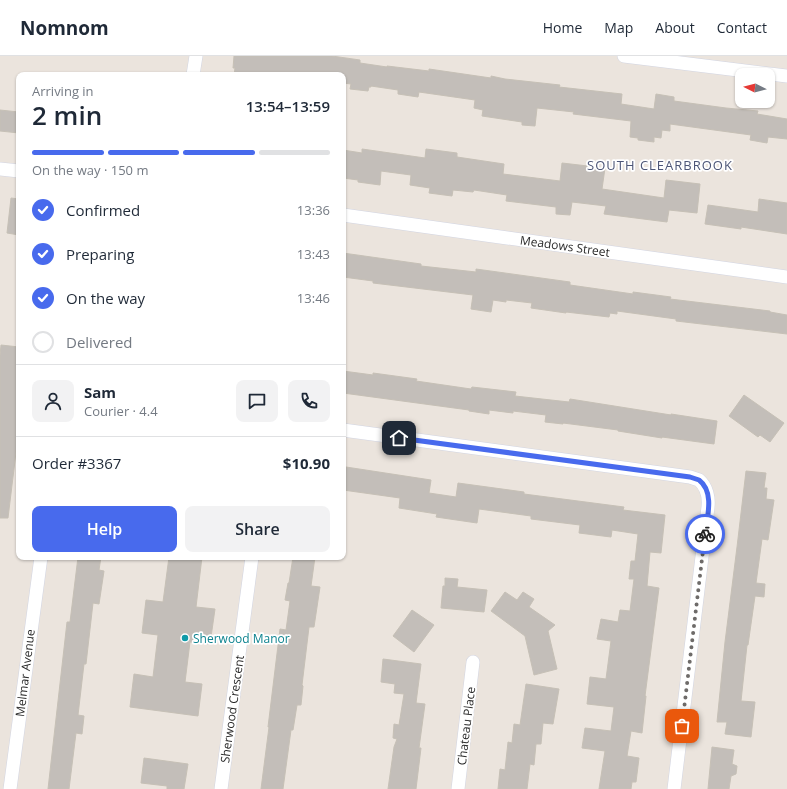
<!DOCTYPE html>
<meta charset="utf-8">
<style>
:root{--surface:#fff;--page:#f2f2f3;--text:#1f2937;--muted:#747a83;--line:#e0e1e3;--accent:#486aed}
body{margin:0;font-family:"Open Sans",sans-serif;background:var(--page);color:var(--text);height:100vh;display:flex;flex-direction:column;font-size:15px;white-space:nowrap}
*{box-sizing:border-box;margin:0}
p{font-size:13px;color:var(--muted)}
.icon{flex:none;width:22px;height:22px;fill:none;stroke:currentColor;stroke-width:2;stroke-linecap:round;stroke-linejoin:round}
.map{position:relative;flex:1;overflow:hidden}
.details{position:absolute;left:16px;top:16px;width:330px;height:488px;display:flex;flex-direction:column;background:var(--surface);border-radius:8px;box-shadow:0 1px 3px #0004}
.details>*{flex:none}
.needle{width:26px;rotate:276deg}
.controls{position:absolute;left:735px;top:12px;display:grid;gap:8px}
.controls a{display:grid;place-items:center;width:40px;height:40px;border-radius:8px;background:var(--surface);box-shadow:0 1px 3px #0004;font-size:20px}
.pin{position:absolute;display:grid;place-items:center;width:34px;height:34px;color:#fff;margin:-17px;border-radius:8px;box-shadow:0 2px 6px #0006}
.courier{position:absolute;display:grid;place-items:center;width:40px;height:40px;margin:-20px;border:3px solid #486aed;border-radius:50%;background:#fff;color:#222;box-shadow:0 1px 5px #0007}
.summary em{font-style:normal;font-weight:600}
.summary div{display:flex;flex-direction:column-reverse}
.summary{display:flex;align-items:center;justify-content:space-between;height:68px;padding:0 16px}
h1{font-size:26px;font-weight:600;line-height:30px}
.bar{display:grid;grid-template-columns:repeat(4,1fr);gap:6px 4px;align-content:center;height:48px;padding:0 16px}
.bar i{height:5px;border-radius:3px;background:var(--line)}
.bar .current{background:var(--accent)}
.bar p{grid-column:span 4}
.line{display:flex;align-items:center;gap:10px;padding:0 16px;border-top:1px solid var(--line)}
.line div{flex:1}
.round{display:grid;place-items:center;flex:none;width:42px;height:42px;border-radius:8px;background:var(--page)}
ol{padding:0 16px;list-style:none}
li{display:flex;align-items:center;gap:12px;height:44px}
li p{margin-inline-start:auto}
li .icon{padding:4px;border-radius:50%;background:var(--accent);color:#fff;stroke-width:4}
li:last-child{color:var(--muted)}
li i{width:22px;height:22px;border:2px solid var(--line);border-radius:50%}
.primary-button{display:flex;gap:8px;margin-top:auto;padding:8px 16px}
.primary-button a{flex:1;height:46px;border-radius:8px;background:var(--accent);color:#fff;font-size:16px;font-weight:600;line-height:46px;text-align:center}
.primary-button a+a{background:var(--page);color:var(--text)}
header{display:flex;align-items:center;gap:24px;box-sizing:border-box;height:56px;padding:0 20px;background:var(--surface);border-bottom:1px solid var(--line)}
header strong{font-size:19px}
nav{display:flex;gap:22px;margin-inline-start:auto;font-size:14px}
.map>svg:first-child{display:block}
.building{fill:#c3beb9;stroke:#c6c0b6}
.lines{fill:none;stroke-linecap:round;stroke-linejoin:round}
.minor-casing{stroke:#d2d5e2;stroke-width:14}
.minor{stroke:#fff;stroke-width:13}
.done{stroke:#6e6b69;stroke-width:4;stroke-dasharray:0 7.2}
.route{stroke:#486aed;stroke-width:5}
.culture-dot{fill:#0f9aa8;stroke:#fff;stroke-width:1.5}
.labels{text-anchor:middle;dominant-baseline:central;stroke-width:3.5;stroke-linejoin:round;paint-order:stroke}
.street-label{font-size:12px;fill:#2a2a2a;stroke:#fff}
.culture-label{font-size:12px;fill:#0d838f;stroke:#fff;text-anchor:start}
.neighbourhood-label{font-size:13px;letter-spacing:1px;fill:#4d5677;stroke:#fff}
</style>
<header>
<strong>Nomnom</strong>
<nav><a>Home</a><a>Map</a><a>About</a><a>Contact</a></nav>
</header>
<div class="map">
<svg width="787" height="733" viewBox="0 0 787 733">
<rect width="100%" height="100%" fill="#ebe4dd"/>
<!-- building -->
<g class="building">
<polygon points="234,0 332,0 360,4 360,7 387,11 387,10 429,15 429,13 491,22 491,20 505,23 560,29 559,31 622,38 621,48 654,53 656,38 674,41 674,45 726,52 758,55 757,58 787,63 787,83 768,81 767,87 750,84 751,79 670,68 670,75 662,74 661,82 654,81 654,86 638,84 638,82 630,81 631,65 573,58 574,56 537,52 535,70 522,69 522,66 482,60 483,54 474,52 475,44 419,36 418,41 398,38 398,34 371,30 371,31 369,31 368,35 350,33 351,28 343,27 343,19 234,19 235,12 233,12"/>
<polygon points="0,54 19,56 19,77 0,75"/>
<polygon points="362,93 425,102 426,93 457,97 457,101 504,108 503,118 560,125 562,107 605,112 602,133 664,142 666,124 700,128 697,157 669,154 667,166 604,158 606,150 572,146 570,159 556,158 556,151 506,145 507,139 474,134 473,136 453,134 452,140 429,137 430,132 410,129 411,119 381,115 380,129 358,126 358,124 343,122 343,94 362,97"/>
<polygon points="11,142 19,143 19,179 7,177"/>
<polygon points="759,143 787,147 787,178 741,171 741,173 705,168 708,149 758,156"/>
<polygon points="343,197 421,208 421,210 476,216 476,213 570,226 570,229 633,238 633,236 671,241 670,243 770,255 770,256 787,259 787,278 676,265 676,263 617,255 617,258 610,257 609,261 566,256 566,257 531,252 532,247 506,244 506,246 493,244 491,256 471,253 473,239 373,227 373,225 343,221"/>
<polygon points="1,289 19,291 19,372 8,462 0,462 0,299"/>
<polygon points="343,315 373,319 373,317 417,323 416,325 471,333 472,331 516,336 515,340 569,346 570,343 671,359 671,358 717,365 714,388 662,381 662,382 618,375 618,374 563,367 563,368 545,366 546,359 513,355 513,357 489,354 489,358 469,355 469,354 343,337"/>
<polygon points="744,339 784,367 770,386 760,379 758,381 729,360"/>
<polygon points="346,411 431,424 429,437 456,441 458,427 524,436 524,438 624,451 623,454 665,459 661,497 650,496 647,530 659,532 645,640 646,640 642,677 631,675 627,700 639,702 636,726 632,726 631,733 599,733 605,695 582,692 585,672 611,675 614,651 587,648 590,621 606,623 611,585 597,583 601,563 618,566 620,554 630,555 634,523 629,523 631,505 635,505 638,478 612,474 611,481 579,477 580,469 531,463 531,460 479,453 477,467 436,461 437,458 399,452 400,442 343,434"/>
<polygon points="746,415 766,417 764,432 767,432 766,443 774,444 768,484 762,483 756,527 765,528 764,541 755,540 748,589 747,589 741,645 755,646 751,681 725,678 727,666 717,666 725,586 737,491"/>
<polygon points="78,501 101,501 99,514 104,515 99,548 93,547 86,608 84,608 78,659 84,660 82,678 76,677 69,733 48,733 67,566 70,566"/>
<polygon points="169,501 202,501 196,551 215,553 210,588 190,586 185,626 202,628 198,660 130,651 134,618 153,621 158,579 142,577 146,544 163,546"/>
<polygon points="293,501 315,501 311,530 320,531 314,571 309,571 302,629 303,630 301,649 297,649 293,674 291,674 283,733 261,733 269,671 268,671 280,573 286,574 290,545 285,544 288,527 289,527"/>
<polygon points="445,522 458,523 457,531 487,534 484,556 441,552 443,530 445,530"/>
<polygon points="505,536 517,544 523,536 534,543 529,551 555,569 548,575 557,613 534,619 525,580 491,555"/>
<polygon points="412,554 434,569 414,596 393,580"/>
<polygon points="383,603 421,608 416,647 425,648 419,692 421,692 416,733 388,733 394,691 397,683 393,682 394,668 399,669 404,638 394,637 395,628 381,626"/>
<polygon points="526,628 559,633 553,668 543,667 541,688 536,688 534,709 530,708 527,733 498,733 500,713 505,714 508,686 512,687 514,668 520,669"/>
<polygon points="712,691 734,694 732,708 737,710 736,718 731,720 729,733 708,733"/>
<polygon points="144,702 188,708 184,733 167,733 167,730 141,727"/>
</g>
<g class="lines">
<!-- minor casing -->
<g class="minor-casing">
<g id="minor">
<polyline points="624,0 787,20"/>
<polyline points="193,19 196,0"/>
<polyline points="0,113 19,115"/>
<polyline points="343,159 787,221"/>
<path d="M343 374 690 421C693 422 696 423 699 424 707 431 709 442 708 451L674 733"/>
<polyline points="10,733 41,501"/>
<polyline points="221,733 252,501"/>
<polyline points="458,733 473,606"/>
</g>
</g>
<!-- minor -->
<use href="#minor" class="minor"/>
</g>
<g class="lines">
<!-- done -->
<polyline class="done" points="682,670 705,478"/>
<!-- route -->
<path class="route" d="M399 382 690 421C693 422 696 423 699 424 715 436 707 462 705 478"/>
</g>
<!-- markers -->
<circle class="culture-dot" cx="185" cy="582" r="4"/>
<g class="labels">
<!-- street labels -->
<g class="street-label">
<text transform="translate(565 190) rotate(8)">Meadows Street</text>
<text transform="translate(25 617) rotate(-83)">Melmar Avenue</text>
<text transform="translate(232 653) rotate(-82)">Sherwood Crescent</text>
<text transform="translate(466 670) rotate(-83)">Chateau Place</text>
</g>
<!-- culture labels -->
<g class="culture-label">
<text x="193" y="582">Sherwood Manor</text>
</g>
<!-- neighbourhood labels -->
<g class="neighbourhood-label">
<text x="660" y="109">SOUTH CLEARBROOK</text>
</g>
</g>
</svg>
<div class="controls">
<a><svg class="needle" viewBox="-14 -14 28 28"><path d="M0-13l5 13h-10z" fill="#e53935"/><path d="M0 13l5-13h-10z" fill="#747a83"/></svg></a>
</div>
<div class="pin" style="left:682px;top:670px;background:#ea580c"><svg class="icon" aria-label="bag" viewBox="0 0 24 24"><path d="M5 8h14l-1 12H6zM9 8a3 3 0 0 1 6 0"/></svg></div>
<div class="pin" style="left:399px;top:382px;background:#1f2937"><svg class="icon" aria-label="home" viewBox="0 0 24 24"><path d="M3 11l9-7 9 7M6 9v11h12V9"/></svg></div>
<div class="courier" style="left:705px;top:478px"><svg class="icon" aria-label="bike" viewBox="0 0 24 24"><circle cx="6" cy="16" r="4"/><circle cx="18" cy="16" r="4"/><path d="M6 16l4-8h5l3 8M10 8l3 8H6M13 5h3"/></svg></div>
<section class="details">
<div class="summary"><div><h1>2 min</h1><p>Arriving in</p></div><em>13:54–13:59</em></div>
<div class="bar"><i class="current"></i><i class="current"></i><i class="current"></i><i></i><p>On the way · 150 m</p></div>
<ol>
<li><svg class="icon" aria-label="check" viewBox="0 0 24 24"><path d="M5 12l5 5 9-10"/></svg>Confirmed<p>13:36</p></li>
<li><svg class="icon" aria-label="check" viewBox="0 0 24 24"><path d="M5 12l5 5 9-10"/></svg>Preparing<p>13:43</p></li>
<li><svg class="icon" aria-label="check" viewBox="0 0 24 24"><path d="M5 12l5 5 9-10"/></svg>On the way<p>13:46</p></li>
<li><i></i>Delivered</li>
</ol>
<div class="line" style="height:72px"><a class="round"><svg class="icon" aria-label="person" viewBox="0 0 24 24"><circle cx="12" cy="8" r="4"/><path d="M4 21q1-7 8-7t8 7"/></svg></a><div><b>Sam</b><p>Courier · 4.4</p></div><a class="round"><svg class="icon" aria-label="chat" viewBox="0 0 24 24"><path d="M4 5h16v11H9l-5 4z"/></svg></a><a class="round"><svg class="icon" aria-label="phone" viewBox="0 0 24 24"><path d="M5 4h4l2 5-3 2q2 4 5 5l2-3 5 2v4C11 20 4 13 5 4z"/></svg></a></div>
<div class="line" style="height:52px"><div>Order #3367</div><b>$10.90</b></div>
<div class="primary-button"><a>Help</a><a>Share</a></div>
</section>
</div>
